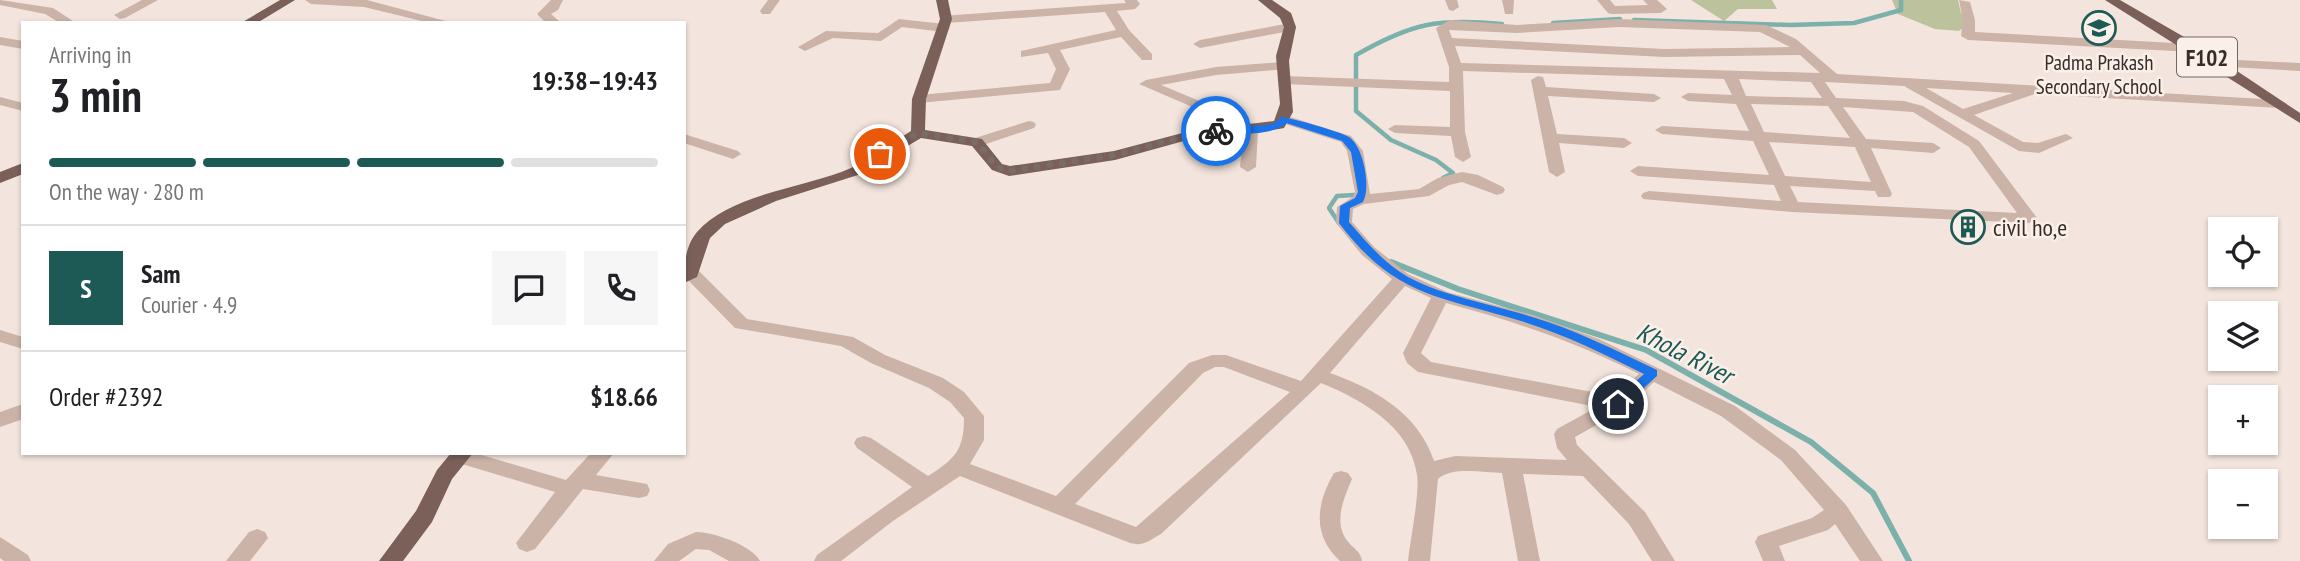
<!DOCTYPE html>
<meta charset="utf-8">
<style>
:root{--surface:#fff;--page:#f6f6f6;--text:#202124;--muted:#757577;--line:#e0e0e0;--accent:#1d5a56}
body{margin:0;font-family:"PT Sans Narrow",sans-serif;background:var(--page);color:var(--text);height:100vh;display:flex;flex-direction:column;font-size:26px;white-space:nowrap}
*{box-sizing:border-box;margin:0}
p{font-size:23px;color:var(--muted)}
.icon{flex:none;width:38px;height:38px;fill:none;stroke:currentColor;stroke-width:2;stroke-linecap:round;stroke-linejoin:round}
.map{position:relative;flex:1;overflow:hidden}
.side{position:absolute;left:21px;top:21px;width:665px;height:434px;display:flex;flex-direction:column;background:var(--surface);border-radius:0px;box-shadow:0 2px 5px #0004}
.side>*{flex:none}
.fabs{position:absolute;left:2208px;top:217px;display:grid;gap:14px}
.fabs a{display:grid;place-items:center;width:70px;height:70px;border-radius:0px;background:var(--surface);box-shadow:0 2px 5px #0004;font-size:35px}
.pin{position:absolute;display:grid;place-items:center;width:60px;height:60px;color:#fff;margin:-30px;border:4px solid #fff;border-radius:50%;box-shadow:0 2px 7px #0007}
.courier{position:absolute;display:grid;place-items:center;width:70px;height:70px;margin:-35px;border:5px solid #1a73e8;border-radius:50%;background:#fff;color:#222;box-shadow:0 2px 9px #0007}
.summary em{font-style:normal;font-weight:800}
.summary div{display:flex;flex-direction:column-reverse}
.summary{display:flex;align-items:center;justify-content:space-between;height:119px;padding:0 28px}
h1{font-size:46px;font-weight:800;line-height:52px}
.bar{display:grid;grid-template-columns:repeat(4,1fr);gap:10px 7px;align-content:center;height:84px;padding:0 28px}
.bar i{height:9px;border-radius:5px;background:var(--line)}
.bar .on{background:var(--accent)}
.bar p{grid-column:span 4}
.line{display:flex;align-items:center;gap:18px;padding:0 28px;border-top:2px solid var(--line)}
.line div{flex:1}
.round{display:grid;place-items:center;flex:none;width:74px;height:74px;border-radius:0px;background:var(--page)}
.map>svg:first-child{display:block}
.green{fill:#bbc29c}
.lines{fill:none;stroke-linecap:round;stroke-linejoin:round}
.stream-far1{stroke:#7bb0ab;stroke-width:4.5}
.stream{stroke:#7bb0ab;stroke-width:6}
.minor{fill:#cbb3a8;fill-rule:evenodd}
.major{fill:#7a6059;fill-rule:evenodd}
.route{fill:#1a73e8}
.done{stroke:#796c67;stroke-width:7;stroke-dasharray:0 12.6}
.labels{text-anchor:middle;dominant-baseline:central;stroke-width:5;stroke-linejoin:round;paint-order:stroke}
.far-poi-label{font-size:21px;fill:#382b28;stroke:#faf0e9}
.shield{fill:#faf0e9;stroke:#726662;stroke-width:2}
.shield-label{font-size:23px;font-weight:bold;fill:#382b28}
.poi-label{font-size:24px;fill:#382b28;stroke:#faf0e9;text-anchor:start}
.water-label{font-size:26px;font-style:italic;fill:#1d5a56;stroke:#faf0e9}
</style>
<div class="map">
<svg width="2300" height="561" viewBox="0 0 2300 561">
<rect width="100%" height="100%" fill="#f3e5dd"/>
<!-- green -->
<g class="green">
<polygon points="1691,0 1772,0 1777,9 1738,9 1724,21"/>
<polygon points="1892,0 1958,0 1961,13 1970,23 1959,31 1935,29 1898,14"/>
</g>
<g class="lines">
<!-- stream-far1 -->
<g class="stream-far1">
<polyline points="1634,20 1790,25 1854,23 1901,10 1901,0"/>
<polyline points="1553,23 1620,19"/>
<path d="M1356 80V55C1412 23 1438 18 1502 24"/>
<polyline points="1356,86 1356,111 1391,140 1436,160 1453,173 1443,178"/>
<polyline points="1339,223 1329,208 1337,196 1354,195"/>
</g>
<!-- stream -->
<polyline class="stream" points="1391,262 1458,289 1646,350 1811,442 1873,493 1909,561"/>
<!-- minor -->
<g class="minor">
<polygon points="0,0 53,8 76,23 60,23 45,14 0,5"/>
<polygon points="142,0 158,0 125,18 120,19 114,15"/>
<polygon points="305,0 367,0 453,23 430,23 364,7 311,4"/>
<polygon points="551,0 563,0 558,10 551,14 561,23 546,23 537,14"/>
<polygon points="768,0 780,0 770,14 762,14 760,11"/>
<polygon points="1124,0 1137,0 1140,4 1135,9 1117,11 1129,30 1152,54 1152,60 1142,60 1121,37 1060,50 1070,69 1060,90 919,103 912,99 919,95 1050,83 1056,69 1048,53 1021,57 1021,51 1116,30 1105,12 946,23 941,22 941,16 1126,3"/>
<polygon points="1445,0 1457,0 1459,7 1453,11 1449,10"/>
<polygon points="1502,0 1514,0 1513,14 1505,14"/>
<polygon points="1597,0 1610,0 1615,6 1648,5 1643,0 1657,0 1667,9 1661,13 1612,14 1608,13"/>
<polygon points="1959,0 1970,2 1975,20 1975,32 2193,44 2200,48 2193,52 1968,40 1961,36 1963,20"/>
<polygon points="899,19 944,24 950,28 944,32 902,27 881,41 833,38 805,51 798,47 826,31 878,33"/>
<path d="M1619 19 1766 25 1796 39 1837 74 2280 100 2287 104 2280 108 2035 94 1974 115 2023 142 2038 143 2066 134 2073 138 2039 153 2019 151 1904 86 1825 82 1836 98 1904 101 1923 106 1979 141 2037 218 2029 223 1792 212 1643 199 1641 196 1643 193 1649 191 1781 201 1774 185 1638 176 1630 171 1638 166 1769 175 1753 141 1662 134 1655 130 1662 126 1749 131 1736 104 1688 101 1681 97 1688 93 1732 95 1724 79 1463 71 1465 132 1471 157 1463 162 1455 157 1451 136 1395 133 1388 129 1395 125 1450 127V91L1284 84 1277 80 1284 76 1449 82V67L1436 28 1450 20 1517 25ZM1619 27 1760 32 1790 47 1664 49 1452 38 1449 30 1517 33ZM1455 46 1664 57 1800 55 1820 73 1461 63ZM1739 79 1811 82 1822 98 1746 96ZM1926 88 2013 93 1963 109ZM1751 104 1828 106 1850 138 1764 132ZM1843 107 1913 112 1969 147 2017 213 1798 202 1790 186 1875 191 1878 197H1890L1892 194 1871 148 1933 153 1941 148 1933 143 1866 139ZM1769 142 1855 147 1871 182 1785 176Z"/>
<polygon points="1290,23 1296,27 1295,30 1200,48 1193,44 1200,40"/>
<polygon points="0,37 23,41 23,49 0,45"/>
<polygon points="2217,59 2300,63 2300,71 2212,66 2212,60"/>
<polygon points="1282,62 1287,63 1287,69 1216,75 1161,85 1202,102 1204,105 1202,108 1197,109 1139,84 1146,80 1216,67"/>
<polygon points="1538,76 1543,77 1546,87 1654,94 1661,98 1654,102 1548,96 1557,134 1624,138 1632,143 1624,148 1559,143 1565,172 1557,177 1549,172 1531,80"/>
<polygon points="0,97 23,103 23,111 0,105"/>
<path d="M1284 115 1351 136 1363 151 1370 194 1419 189 1438 178 1462 172 1478 175 1503 187 1505 190 1503 193 1497 195 1462 182 1449 185 1429 196 1364 204 1353 209 1352 222 1374 247 1408 274 1447 292 1533 315 1599 339 1735 406 1795 450 1846 505 1883 561H1860L1835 524 1828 530 1779 546 1785 561H1763L1755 542 1758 536 1812 518 1824 510 1781 460 1721 416 1654 382 1625 409 1575 437 1577 445 1645 512 1675 561H1652L1629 524 1583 476 1523 474 1540 561H1518L1502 473C1483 473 1453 466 1438 479L1430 561H1408C1410 541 1420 493 1417 475 1410 426 1362 400 1321 383L1161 534C1150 540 1143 547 1130 543L960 476 893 521 841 561H814L817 555 912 487 857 448 854 443 857 438 864 436 871 438 928 476C955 459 964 450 964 418L950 402 929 388 871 363 841 346 735 328 685 277V269H697L747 319 853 337 885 355 943 378 964 392 984 416V440L970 464 1056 496 1189 363 1212 355H1226L1301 381 1392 279 1362 255 1336 223 1337 207 1353 197 1355 192 1347 151 1341 142 1279 122 1277 119 1279 116ZM1405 286 1431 298 1403 353 1407 363 1418 372 1597 407 1557 429 1554 434 1557 448 1567 460 1455 456 1434 461C1418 413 1375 389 1330 373ZM1446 303C1516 322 1574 341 1639 374L1614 396 1431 362 1421 353ZM1215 367H1224L1290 392 1136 527 1075 504 1203 373Z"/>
<polygon points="1029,121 1034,122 1036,125 1034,128 977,147 969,142 972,139"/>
<polygon points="1251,126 1258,130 1256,167 1248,172 1240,167 1244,130"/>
<polygon points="684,134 738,151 741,154 733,159 684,143"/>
<polygon points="0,330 23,337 23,349 0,342"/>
<polygon points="23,404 23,419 0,427 0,412"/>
<polygon points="450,453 475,453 566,480 591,453 614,453 596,475 647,484 650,490 647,496 639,498 583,489 535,549 527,552 519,549 516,543 555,492 452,461"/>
<path d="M1341 471 1348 473 1352 479C1343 500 1332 525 1350 544 1356 550 1361 553 1362 561H1340C1312 535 1316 504 1334 473Z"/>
<polygon points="257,529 265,532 268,538 250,561 226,561 249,532"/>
<path d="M696 532C713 532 752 545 760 561H729L709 550 696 549 679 561H654L668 544Z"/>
<polygon points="0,537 28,555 31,561 4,561 0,558"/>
</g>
<!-- major -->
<g class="major">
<polygon points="280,0 295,0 257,23 241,23"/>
<path d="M936 0H948L952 19 926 99 925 130 982 139 1002 164 1010 166 1114 151 1190 131 1274 121 1280 104 1276 56 1284 27 1280 18 1258 0H1272L1291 13 1296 27 1289 61 1293 112 1284 128 1279 129 1191 139 1115 160 1009 176 992 170 972 146 921 138 861 174 776 201 725 224 710 238 697 277 684 283C684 266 685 246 697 232 731 193 806 188 851 168 871 158 891 143 911 131L912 99 940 19Z"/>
<polygon points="2105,0 2120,0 2198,45 2300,113 2300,123"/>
<polygon points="23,163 23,174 0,183 0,172"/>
<polygon points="451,453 473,453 452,479 432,522 403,561 379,561 416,511 437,470"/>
</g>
</g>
<!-- route -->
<path class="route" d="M1281 117C1289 117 1341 132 1349 137 1364 147 1371 188 1363 202L1350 208 1349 222C1366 242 1385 264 1408 277 1446 297 1488 303 1529 316 1574 329 1615 350 1657 370V376L1623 407H1614V401L1644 374C1604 354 1564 334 1521 321 1439 296 1395 297 1339 223L1340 206 1355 198 1358 192 1351 152 1342 141 1286 123C1272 137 1235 133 1216 134L1211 131 1216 128 1267 125 1275 123Z"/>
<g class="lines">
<!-- done -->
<polyline class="done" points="880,154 918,133 977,142 997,167 1009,171 1115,155 1190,135 1216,131"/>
</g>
<!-- icons -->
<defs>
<g id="school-ring" transform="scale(1.75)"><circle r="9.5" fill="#faf0e9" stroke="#1d5a56" stroke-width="1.5"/><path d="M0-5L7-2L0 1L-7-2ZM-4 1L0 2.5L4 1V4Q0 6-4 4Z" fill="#1d5a56"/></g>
<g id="building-ring" transform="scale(1.75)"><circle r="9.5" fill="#faf0e9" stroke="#1d5a56" stroke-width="1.5"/><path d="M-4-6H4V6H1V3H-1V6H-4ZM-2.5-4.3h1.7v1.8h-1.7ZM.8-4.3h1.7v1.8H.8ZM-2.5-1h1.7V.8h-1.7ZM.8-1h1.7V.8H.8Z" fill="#1d5a56"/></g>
</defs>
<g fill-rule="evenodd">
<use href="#school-ring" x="2099" y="28"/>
<use href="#building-ring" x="1968" y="227"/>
</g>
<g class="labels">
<!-- far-poi labels -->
<g class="far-poi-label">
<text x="2099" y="62">Padma Prakash<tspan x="2099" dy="24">Secondary School</tspan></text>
</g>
<!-- shield labels -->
<rect class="shield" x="2177" y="37.5" width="60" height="39" rx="5"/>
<g class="shield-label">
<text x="2207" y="57">F102</text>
</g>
<!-- poi labels -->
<g class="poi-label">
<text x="1993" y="227">civil ho,e</text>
</g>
<!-- water labels -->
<g class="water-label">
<text transform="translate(1685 353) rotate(27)">Khola River</text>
</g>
</g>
</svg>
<div class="fabs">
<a><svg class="icon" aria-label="locate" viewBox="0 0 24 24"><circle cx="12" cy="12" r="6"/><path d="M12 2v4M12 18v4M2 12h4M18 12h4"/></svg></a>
<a><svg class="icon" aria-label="layers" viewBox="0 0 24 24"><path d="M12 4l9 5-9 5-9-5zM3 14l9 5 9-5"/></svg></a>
<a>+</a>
<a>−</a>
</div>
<div class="pin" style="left:880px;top:154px;background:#ea580c"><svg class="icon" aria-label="bag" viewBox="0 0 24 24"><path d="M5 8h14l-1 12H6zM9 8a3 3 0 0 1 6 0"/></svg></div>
<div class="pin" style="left:1618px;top:404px;background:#1f2937"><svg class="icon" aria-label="home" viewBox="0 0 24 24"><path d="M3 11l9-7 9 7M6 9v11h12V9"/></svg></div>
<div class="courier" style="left:1216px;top:131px"><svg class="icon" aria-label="bike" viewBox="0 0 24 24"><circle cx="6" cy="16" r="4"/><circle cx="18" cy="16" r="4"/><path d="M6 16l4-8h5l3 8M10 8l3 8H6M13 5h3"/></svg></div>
<section class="side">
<div class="summary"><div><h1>3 min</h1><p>Arriving in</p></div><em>19:38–19:43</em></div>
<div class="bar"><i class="on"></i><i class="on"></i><i class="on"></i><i></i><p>On the way · 280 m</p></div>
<div class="line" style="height:126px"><b class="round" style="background:var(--accent);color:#fff">S</b><div><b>Sam</b><p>Courier · 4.9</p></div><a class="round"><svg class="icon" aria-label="chat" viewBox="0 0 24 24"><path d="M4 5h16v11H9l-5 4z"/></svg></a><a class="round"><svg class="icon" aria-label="phone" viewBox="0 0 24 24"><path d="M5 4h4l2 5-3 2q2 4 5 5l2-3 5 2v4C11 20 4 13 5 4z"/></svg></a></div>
<div class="line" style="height:91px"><div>Order #2392</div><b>$18.66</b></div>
</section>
</div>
